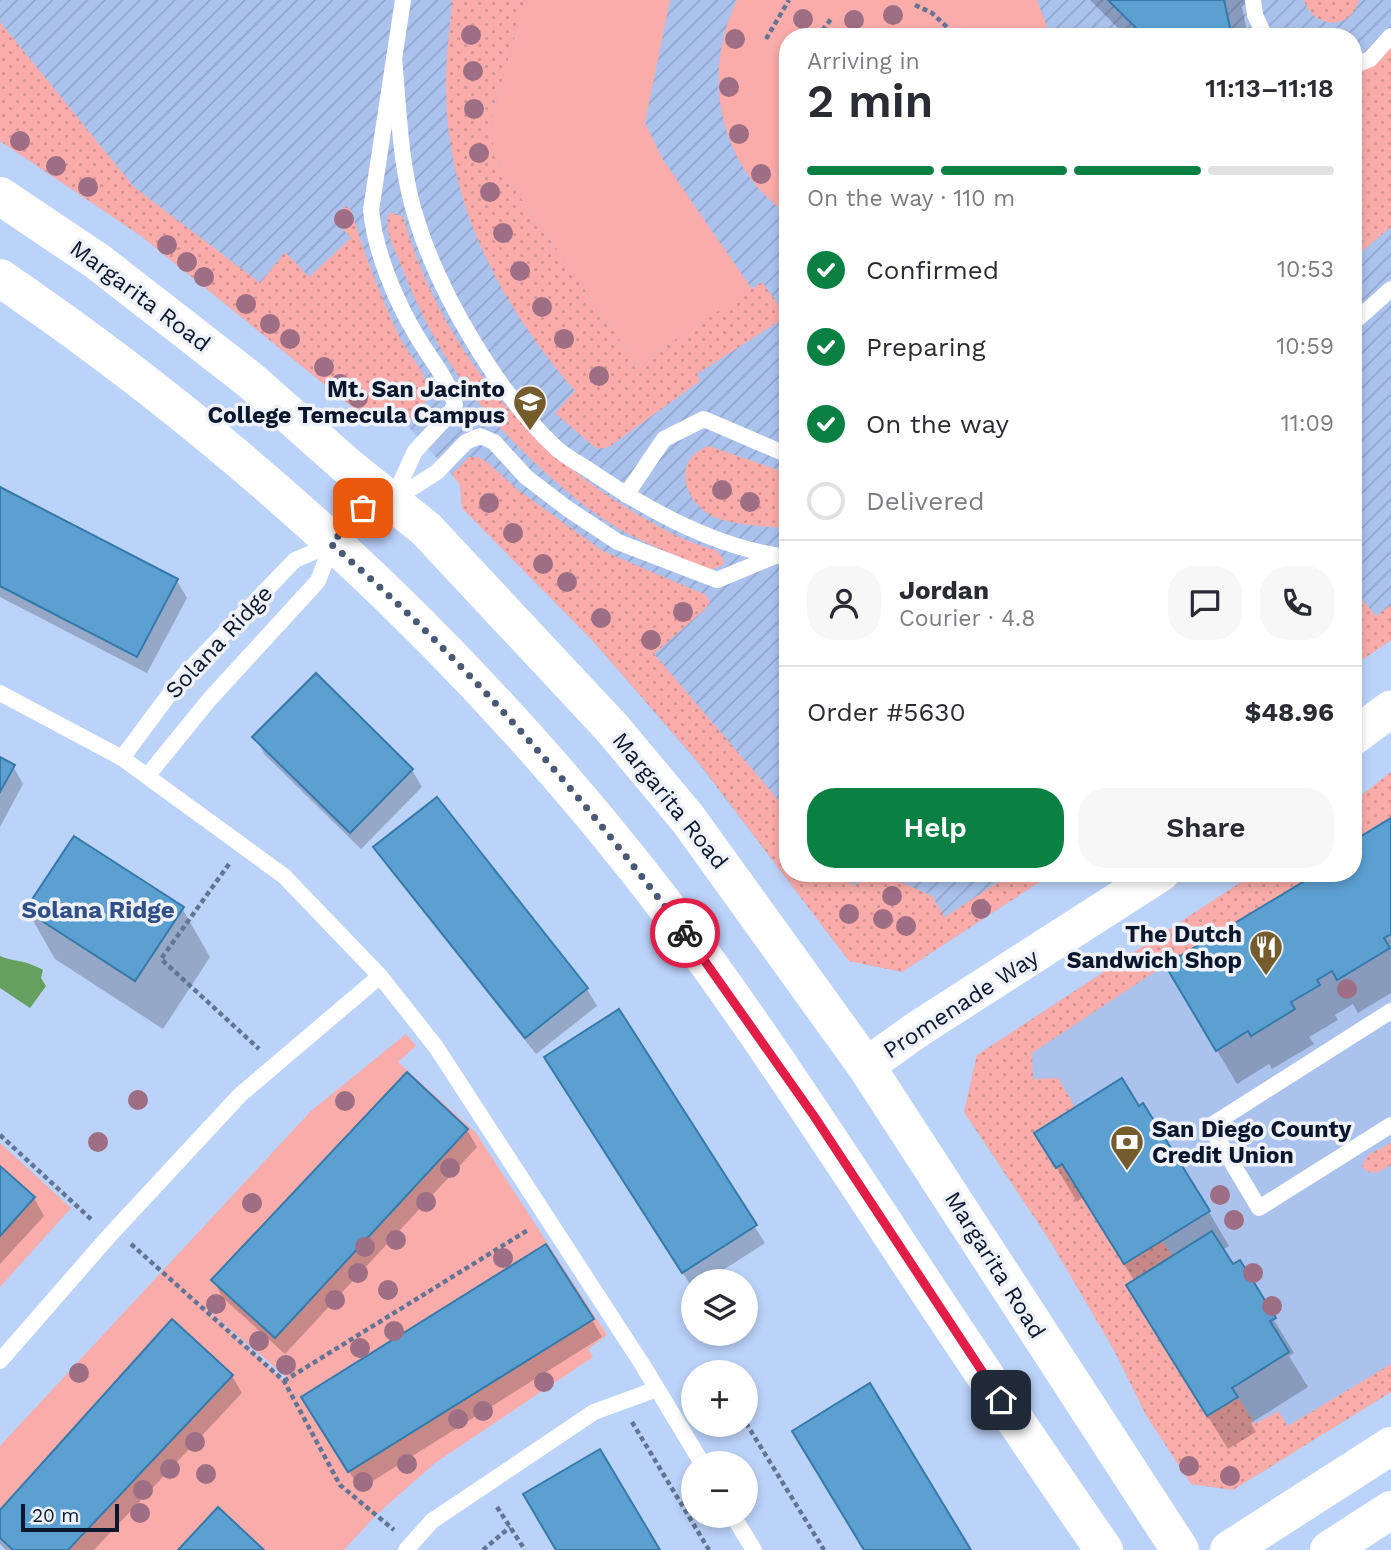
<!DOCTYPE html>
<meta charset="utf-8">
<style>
:root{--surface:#fff;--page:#f7f7f7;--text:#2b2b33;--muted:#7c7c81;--line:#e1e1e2;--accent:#0b8043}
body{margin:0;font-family:"Work Sans",sans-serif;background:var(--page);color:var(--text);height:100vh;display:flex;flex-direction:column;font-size:26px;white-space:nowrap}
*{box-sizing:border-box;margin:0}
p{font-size:23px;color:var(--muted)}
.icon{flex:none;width:38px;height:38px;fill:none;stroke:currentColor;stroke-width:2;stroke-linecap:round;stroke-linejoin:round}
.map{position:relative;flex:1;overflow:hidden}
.sheet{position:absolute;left:779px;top:28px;width:583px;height:854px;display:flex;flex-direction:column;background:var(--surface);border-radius:28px;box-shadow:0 4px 10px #0003}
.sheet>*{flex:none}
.fabs{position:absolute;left:681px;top:1269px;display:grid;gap:14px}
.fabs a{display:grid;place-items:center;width:77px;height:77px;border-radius:50%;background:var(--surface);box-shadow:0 4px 10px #0003;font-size:35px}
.scale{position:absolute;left:21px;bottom:18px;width:98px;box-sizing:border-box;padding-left:7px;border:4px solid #0a172e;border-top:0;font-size:19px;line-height:24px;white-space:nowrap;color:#0a172e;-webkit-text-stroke:5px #eef2f8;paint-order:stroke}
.pin{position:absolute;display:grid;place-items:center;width:60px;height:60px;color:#fff;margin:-30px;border-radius:14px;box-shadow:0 4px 10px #0006}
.courier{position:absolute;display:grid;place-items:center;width:70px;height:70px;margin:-35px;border:5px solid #e11d48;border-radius:50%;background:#fff;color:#222;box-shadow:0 2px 9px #0007}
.headline em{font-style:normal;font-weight:600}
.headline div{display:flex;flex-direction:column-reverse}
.headline{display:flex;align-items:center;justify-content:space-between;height:119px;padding:0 28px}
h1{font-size:46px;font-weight:600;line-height:52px}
.bar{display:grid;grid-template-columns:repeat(4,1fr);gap:10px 7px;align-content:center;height:84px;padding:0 28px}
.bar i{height:9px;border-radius:5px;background:var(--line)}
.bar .current{background:var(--accent)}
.bar p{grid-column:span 4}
.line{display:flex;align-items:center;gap:18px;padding:0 28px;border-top:2px solid var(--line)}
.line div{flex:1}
.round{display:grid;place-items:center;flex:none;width:74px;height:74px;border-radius:28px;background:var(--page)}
ol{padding:0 28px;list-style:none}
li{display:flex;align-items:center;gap:21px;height:77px}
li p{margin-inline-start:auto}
li .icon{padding:7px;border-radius:50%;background:var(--accent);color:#fff;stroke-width:4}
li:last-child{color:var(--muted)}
li i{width:38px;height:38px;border:4px solid var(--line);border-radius:50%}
.action{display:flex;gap:14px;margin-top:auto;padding:14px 28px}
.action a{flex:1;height:80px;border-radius:28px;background:var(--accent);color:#fff;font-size:28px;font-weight:600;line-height:80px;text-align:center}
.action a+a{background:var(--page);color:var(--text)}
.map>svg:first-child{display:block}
.built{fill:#abc2ed}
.industrial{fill:url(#industrial-furrows)}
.green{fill:#f9aca9;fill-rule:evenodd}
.garden{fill:url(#garden-dots)}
.water{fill:#66a05f}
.shadow{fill:#0003}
.building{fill:#5ca0d2;stroke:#357aaa;stroke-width:2}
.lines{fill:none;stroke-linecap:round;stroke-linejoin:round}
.path{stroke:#637594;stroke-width:4.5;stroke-dasharray:5 3.5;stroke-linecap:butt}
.service{stroke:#fff;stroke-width:16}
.tertiary{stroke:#fff;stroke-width:37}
.secondary{stroke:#fff;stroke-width:38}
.tree{fill:#9e6e84}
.done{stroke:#485875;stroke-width:7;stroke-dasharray:0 12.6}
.route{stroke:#e11d48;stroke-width:9}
.labels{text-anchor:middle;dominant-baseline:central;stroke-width:7;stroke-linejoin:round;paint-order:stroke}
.street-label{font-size:23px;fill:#0a172e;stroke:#eef2f8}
.poi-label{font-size:23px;font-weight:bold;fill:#0a172e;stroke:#eef2f8;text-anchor:end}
.neighbourhood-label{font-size:24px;font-weight:bold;fill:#315089;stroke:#eef2f8}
</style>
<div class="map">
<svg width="1391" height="1550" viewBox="0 0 1391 1550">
<defs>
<pattern id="industrial-furrows" width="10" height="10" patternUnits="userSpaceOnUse" patternTransform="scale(1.75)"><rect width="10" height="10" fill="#abc2ed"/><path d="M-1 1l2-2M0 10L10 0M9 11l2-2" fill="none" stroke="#92a6cc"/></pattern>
<pattern id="garden-dots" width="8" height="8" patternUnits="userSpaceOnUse" patternTransform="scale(1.75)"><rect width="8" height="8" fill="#f9aca9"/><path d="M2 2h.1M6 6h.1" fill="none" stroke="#d49392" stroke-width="1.8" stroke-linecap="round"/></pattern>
</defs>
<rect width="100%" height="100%" fill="#bbd2f9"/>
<!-- built -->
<polygon class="built" points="1391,772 1391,1392 1233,1490 1191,1484 1146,1415 1114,1350 1052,1244 964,1112 977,1055 1255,873 1353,873 1353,802"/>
<!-- industrial -->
<polygon class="industrial" points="0,0 1391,0 1391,640 1353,666 1353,37 788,37 788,873 1053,873 902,972 849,961 699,764 593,641 462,508 460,484 397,414 366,418 141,236 0,141"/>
<!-- green -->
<g class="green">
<path d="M525 0H670L645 123 663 160 752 289 637 365 500 168C493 148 489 133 493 112Z"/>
<path d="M737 0H1037L1051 37H788L787 214C718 165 701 74 737 0Z"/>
<path d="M406 1034 416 1046 398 1062 476 1133 607 1335 588 1349 593 1357 435 1463 376 1515 344 1550H14L0 1537V1446L311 1111ZM189 1295 288 1378V1379L284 1381Z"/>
<polygon points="0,1143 71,1208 0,1287"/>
</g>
<!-- garden -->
<g class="garden">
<path d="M452 0H525L493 112C489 133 493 148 500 168L637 365 762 282 787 316V329L778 322 697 374 700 381 609 447 597 449 555 413 575 391C501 305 448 207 446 91 445 61 450 30 452 0Z"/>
<path d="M1304 0H1359C1351 31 1313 29 1304 0Z"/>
<path d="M0 22 134 187 260 283 285 252 309 277 351 238 333 218 346 206 351 210C364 254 380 295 399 336 408 354 428 373 428 394 428 405 413 415 406 423L397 414 366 418 141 236 0 141Z"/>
<polygon points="1391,36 1391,227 1353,259 1353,66"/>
<path d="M390 212 403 217C437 336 513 434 616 501 646 520 682 542 716 550L724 560 723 565 711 570C681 558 651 546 623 531 595 516 570 494 547 474 481 414 436 355 404 272 398 255 381 228 390 212Z"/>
<path d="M709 446 787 473V527C769 528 728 524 712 516 682 500 672 458 709 446Z"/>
<polygon points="469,457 479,457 488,463 518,490 603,551 706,595 710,602 705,609 654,654 787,810 788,873 842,873 854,886 869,873 881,873 932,896 945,917 1012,873 1053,873 902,972 849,961 699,763 593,641 462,508 460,485 452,474"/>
<polygon points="1358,595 1376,616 1391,605 1391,640 1353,666 1353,599"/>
<polygon points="1391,772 1391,818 1353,841 1353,802"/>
<polygon points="1255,873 1318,873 1165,965 1032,1053 1033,1079 1058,1078 1075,1107 1034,1133 1056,1168 1062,1164 1124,1264 1162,1241 1173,1256 1126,1285 1207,1415 1238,1397 1255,1424 1278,1411 1288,1426 1391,1364 1391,1392 1233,1490 1191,1484 1146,1415 1114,1350 1052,1244 964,1112 977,1055"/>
<polygon points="1391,1143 1391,1165 1376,1173 1366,1171 1362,1166 1368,1155"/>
</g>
<!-- water -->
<path class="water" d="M0 956C18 963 23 959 43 970L41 978 46 986 30 1008 0 988Z"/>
<!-- shadow -->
<g class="shadow">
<polygon points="1090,0 1248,0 1242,7 1248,37 1127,37"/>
<polygon points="0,489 177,581 187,598 147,673 0,597"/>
<polygon points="255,737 412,770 422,787 361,849 265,755"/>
<polygon points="0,759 13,766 23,784 0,827"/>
<polygon points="437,799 587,989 597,1006 536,1054 386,865 376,848"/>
<polygon points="1391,820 1391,993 1358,1013 1353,1004 1335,1015 1338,1020 1309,1037 1314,1044 1272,1069 1269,1064 1237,1084 1187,1000 1353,873 1353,843"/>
<polygon points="182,908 210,957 163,1029 55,959 27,910"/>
<polygon points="619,1012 765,1243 706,1281 693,1281 693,1289 557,1074"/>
<polygon points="467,1130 477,1147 285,1354 223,1298 213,1280"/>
<polygon points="1036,1133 1209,1212 1229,1246 1222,1250 1232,1266 1239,1262 1294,1353 1289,1356 1308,1387 1251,1423 1256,1432 1228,1449 1148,1320 1135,1282 1083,1197 1077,1202"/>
<polygon points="0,1168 34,1198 44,1216 0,1264"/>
<polygon points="592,1320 602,1337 360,1489 313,1415"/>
<polygon points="232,1376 242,1393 94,1550 6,1550 0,1544 0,1513"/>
</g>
<!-- building -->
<g class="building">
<polygon points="1108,0 1224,0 1232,37 1139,37 1137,29"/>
<polygon points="0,487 178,579 137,657 0,586"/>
<polygon points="316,673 413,769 350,833 252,737"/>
<polygon points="0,757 15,765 0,792"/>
<polygon points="437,797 588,988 525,1038 373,847"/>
<polygon points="1391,818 1391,934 1384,938 1390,948 1337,980 1332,971 1317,980 1320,985 1291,1002 1295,1009 1251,1036 1248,1031 1216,1051 1165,965 1318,873 1353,873 1353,841"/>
<polygon points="74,836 184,907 135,981 25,910"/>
<polygon points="619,1009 757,1225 682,1273 544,1057"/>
<polygon points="407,1072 468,1129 275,1338 211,1280"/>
<polygon points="1122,1078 1139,1106 1143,1103 1210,1211 1124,1264 1062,1164 1056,1168 1034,1133"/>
<polygon points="0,1166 35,1197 0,1236"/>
<polygon points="1212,1231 1233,1264 1240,1260 1276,1318 1270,1321 1289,1352 1232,1388 1238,1397 1207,1416 1126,1285"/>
<polygon points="546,1244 594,1319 348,1472 301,1397"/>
<polygon points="172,1319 233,1375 68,1550 13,1550 0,1538 0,1510"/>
<polygon points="870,1383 971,1550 864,1550 792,1431"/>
<polygon points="600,1449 660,1550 556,1550 523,1494"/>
<polygon points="218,1507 264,1550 178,1550"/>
</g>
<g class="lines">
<!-- path -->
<g class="path">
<polyline points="915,5 932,13 947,27"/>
<polyline points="817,37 832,18"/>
<polyline points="766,39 789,0"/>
<polyline points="229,864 161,959 259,1049"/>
<polyline points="0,1135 93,1221"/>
<polyline points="131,1244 284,1381 340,1485 394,1530"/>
<polyline points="284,1381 528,1230"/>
<polyline points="632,1422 709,1550"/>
<polyline points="746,1423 824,1550"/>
<polyline points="497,1507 525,1550"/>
<polyline points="483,1550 510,1527"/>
</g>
<!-- service -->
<g class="service">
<polyline points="1253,0 1255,15 1265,37"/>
<path d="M394 58C399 111 400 170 417 221 440 295 498 393 554 446 564 456 578 463 589 470 647 510 717 549 788 557"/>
<polyline points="1353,66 1370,59 1391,36"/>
<polyline points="1353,323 1391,289"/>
<polyline points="626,495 664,439 704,419 788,455"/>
<polyline points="393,500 437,472 466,442 480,436 494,442 526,477 568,509 618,542 717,580 775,556"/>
<path d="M392 501 415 451 448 416 455 405C449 380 431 360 418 338 396 302 375 252 371 210L403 0"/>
<polyline points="0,693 122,758 284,876 380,976 240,1095 109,1236 0,1361"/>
<polyline points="122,758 183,676 295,560 332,544"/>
<polyline points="148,775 209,700 318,581 332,544 379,492"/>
<polyline points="380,976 436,1047 642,1364 702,1463"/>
<polyline points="1391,1011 1210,1126 1259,1208 1391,1125"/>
<polyline points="733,1516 754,1550"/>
<polyline points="406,1550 432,1521 594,1412 657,1389"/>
</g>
<!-- tertiary -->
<g class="tertiary">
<polyline points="1353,737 1391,709"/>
<polyline points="866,1066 918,1029 1161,873"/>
</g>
<!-- secondary -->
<g class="secondary">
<polyline points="0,196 97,261 250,380 346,465 426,529 612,728 688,819 866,1066 1180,1550"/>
<path d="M0 278C239 441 456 641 636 868 724 979 802 1099 880 1217 953 1329 1028 1440 1104 1550"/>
<polyline points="1229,1550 1391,1446"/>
<polyline points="1329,1550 1391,1510"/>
</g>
</g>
<!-- trees -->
<g class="tree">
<circle cx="893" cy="15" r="10"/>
<circle cx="803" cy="19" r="10"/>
<circle cx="854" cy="20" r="10"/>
<circle cx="471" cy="35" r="10"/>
<circle cx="735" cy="39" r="10"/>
<circle cx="473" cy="71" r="10"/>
<circle cx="729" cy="87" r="10"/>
<circle cx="474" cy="109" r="10"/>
<circle cx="739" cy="134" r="10"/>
<circle cx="20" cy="141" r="10"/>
<circle cx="479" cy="153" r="10"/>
<circle cx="56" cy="166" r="10"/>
<circle cx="761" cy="174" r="10"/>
<circle cx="88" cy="187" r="10"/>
<circle cx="490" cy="192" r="10"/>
<circle cx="344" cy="219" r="10"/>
<circle cx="503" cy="233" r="10"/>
<circle cx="167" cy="245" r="10"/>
<circle cx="187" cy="262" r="10"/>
<circle cx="520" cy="271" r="10"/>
<circle cx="204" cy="277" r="10"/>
<circle cx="246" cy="304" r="10"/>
<circle cx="542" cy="307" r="10"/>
<circle cx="270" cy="324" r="10"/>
<circle cx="290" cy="339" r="10"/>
<circle cx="564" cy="339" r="10"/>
<circle cx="324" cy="367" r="10"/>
<circle cx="599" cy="376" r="10"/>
<circle cx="340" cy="384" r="10"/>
<circle cx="358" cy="398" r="10"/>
<circle cx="722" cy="490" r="10"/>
<circle cx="750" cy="502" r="10"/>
<circle cx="489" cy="503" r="10"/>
<circle cx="513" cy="533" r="10"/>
<circle cx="543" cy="564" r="10"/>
<circle cx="567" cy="582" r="10"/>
<circle cx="683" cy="612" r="10"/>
<circle cx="601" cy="618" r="10"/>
<circle cx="651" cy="640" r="10"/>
<circle cx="892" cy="896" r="10"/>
<circle cx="981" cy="909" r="10"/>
<circle cx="849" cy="914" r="10"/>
<circle cx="883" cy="919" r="10"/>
<circle cx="906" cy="926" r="10"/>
<circle cx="1347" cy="989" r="10"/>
<circle cx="138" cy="1100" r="10"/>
<circle cx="345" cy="1101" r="10"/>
<circle cx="98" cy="1142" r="10"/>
<circle cx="450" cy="1168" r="10"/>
<circle cx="1220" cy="1195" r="10"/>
<circle cx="426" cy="1202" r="10"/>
<circle cx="252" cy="1203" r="10"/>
<circle cx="1234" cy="1220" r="10"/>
<circle cx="396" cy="1240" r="10"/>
<circle cx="365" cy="1247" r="10"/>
<circle cx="503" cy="1258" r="10"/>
<circle cx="358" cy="1273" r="10"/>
<circle cx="1253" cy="1273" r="10"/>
<circle cx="388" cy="1290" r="10"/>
<circle cx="335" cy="1300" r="10"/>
<circle cx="216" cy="1304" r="10"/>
<circle cx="1272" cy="1306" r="10"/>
<circle cx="394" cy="1331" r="10"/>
<circle cx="259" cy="1341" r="10"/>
<circle cx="360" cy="1348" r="10"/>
<circle cx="286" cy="1365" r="10"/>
<circle cx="79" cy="1373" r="10"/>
<circle cx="544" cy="1382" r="10"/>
<circle cx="483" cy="1411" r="10"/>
<circle cx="458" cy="1419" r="10"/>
<circle cx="195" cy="1442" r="10"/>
<circle cx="407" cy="1464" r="10"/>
<circle cx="1189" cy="1466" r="10"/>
<circle cx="170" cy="1469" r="10"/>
<circle cx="206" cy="1474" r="10"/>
<circle cx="1230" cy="1476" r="10"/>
<circle cx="363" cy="1482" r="10"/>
<circle cx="143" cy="1490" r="10"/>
<circle cx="140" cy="1513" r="10"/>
</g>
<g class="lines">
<!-- done -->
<path class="done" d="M363 508 331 544C460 653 584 798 685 933"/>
<!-- route -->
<polyline class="route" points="685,933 814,1116 1001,1400"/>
</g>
<!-- icons -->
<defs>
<g id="university-pin" transform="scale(1.75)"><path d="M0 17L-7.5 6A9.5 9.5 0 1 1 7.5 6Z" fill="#755c2d" stroke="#eef2f8"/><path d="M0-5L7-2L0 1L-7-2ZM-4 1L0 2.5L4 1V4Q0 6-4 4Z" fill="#fff"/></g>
<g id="restaurant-pin" transform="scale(1.75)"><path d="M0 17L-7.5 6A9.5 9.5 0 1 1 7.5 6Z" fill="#755c2d" stroke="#eef2f8"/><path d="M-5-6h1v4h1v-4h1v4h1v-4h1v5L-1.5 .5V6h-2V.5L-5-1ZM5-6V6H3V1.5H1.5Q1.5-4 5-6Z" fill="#fff"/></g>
<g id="bank-pin" transform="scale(1.75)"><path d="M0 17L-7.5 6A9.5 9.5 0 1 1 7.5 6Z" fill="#755c2d" stroke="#eef2f8"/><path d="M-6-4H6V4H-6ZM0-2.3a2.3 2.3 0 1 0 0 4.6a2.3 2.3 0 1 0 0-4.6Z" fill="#fff"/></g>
</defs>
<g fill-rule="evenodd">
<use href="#university-pin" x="530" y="402"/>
<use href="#restaurant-pin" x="1266" y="947"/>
<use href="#bank-pin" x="1127" y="1142"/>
</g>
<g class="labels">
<!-- street labels -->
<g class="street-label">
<text transform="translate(140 296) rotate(37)">Margarita Road</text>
<text transform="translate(219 642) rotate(-47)">Solana Ridge</text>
<text transform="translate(670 801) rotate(51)">Margarita Road</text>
<text transform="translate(961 1004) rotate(-33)">Promenade Way</text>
<text transform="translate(995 1265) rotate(58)">Margarita Road</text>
</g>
<!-- poi labels -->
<g class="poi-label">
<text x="505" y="389">Mt. San Jacinto<tspan x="505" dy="26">College Temecula Campus</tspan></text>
<text x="1242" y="934">The Dutch<tspan x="1242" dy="26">Sandwich Shop</tspan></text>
<text x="1152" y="1129" text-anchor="start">San Diego County<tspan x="1152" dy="26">Credit Union</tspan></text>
</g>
<!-- neighbourhood labels -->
<g class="neighbourhood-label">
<text x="98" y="910">Solana Ridge</text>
</g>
</g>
</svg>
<div class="fabs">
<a><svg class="icon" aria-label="layers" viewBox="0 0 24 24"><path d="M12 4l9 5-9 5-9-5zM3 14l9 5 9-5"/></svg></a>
<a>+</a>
<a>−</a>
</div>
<div class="scale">20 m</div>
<div class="pin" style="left:363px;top:508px;background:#ea580c"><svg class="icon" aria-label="bag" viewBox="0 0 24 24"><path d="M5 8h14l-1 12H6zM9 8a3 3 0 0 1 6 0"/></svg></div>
<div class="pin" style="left:1001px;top:1400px;background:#1f2937"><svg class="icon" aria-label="home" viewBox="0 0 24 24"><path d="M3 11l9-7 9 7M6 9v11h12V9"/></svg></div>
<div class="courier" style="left:685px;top:933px"><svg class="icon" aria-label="bike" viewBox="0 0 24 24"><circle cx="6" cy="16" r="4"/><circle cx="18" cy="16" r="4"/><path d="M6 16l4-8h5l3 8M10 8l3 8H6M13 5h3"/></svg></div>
<section class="sheet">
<div class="headline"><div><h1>2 min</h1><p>Arriving in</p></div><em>11:13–11:18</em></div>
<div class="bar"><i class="current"></i><i class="current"></i><i class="current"></i><i></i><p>On the way · 110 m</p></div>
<ol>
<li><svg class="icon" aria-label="check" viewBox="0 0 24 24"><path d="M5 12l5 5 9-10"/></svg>Confirmed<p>10:53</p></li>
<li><svg class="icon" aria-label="check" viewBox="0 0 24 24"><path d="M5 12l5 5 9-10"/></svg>Preparing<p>10:59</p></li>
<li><svg class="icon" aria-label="check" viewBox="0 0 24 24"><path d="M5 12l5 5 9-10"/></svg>On the way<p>11:09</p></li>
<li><i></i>Delivered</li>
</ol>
<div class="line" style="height:126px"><a class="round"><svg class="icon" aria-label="person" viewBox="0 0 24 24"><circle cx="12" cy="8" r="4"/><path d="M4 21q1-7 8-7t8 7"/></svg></a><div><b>Jordan</b><p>Courier · 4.8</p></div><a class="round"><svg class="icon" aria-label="chat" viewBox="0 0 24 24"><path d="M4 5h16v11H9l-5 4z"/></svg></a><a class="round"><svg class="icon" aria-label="phone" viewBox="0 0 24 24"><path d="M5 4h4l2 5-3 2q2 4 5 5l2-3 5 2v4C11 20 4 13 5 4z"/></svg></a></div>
<div class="line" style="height:91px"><div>Order #5630</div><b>$48.96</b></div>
<div class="action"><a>Help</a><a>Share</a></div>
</section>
</div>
